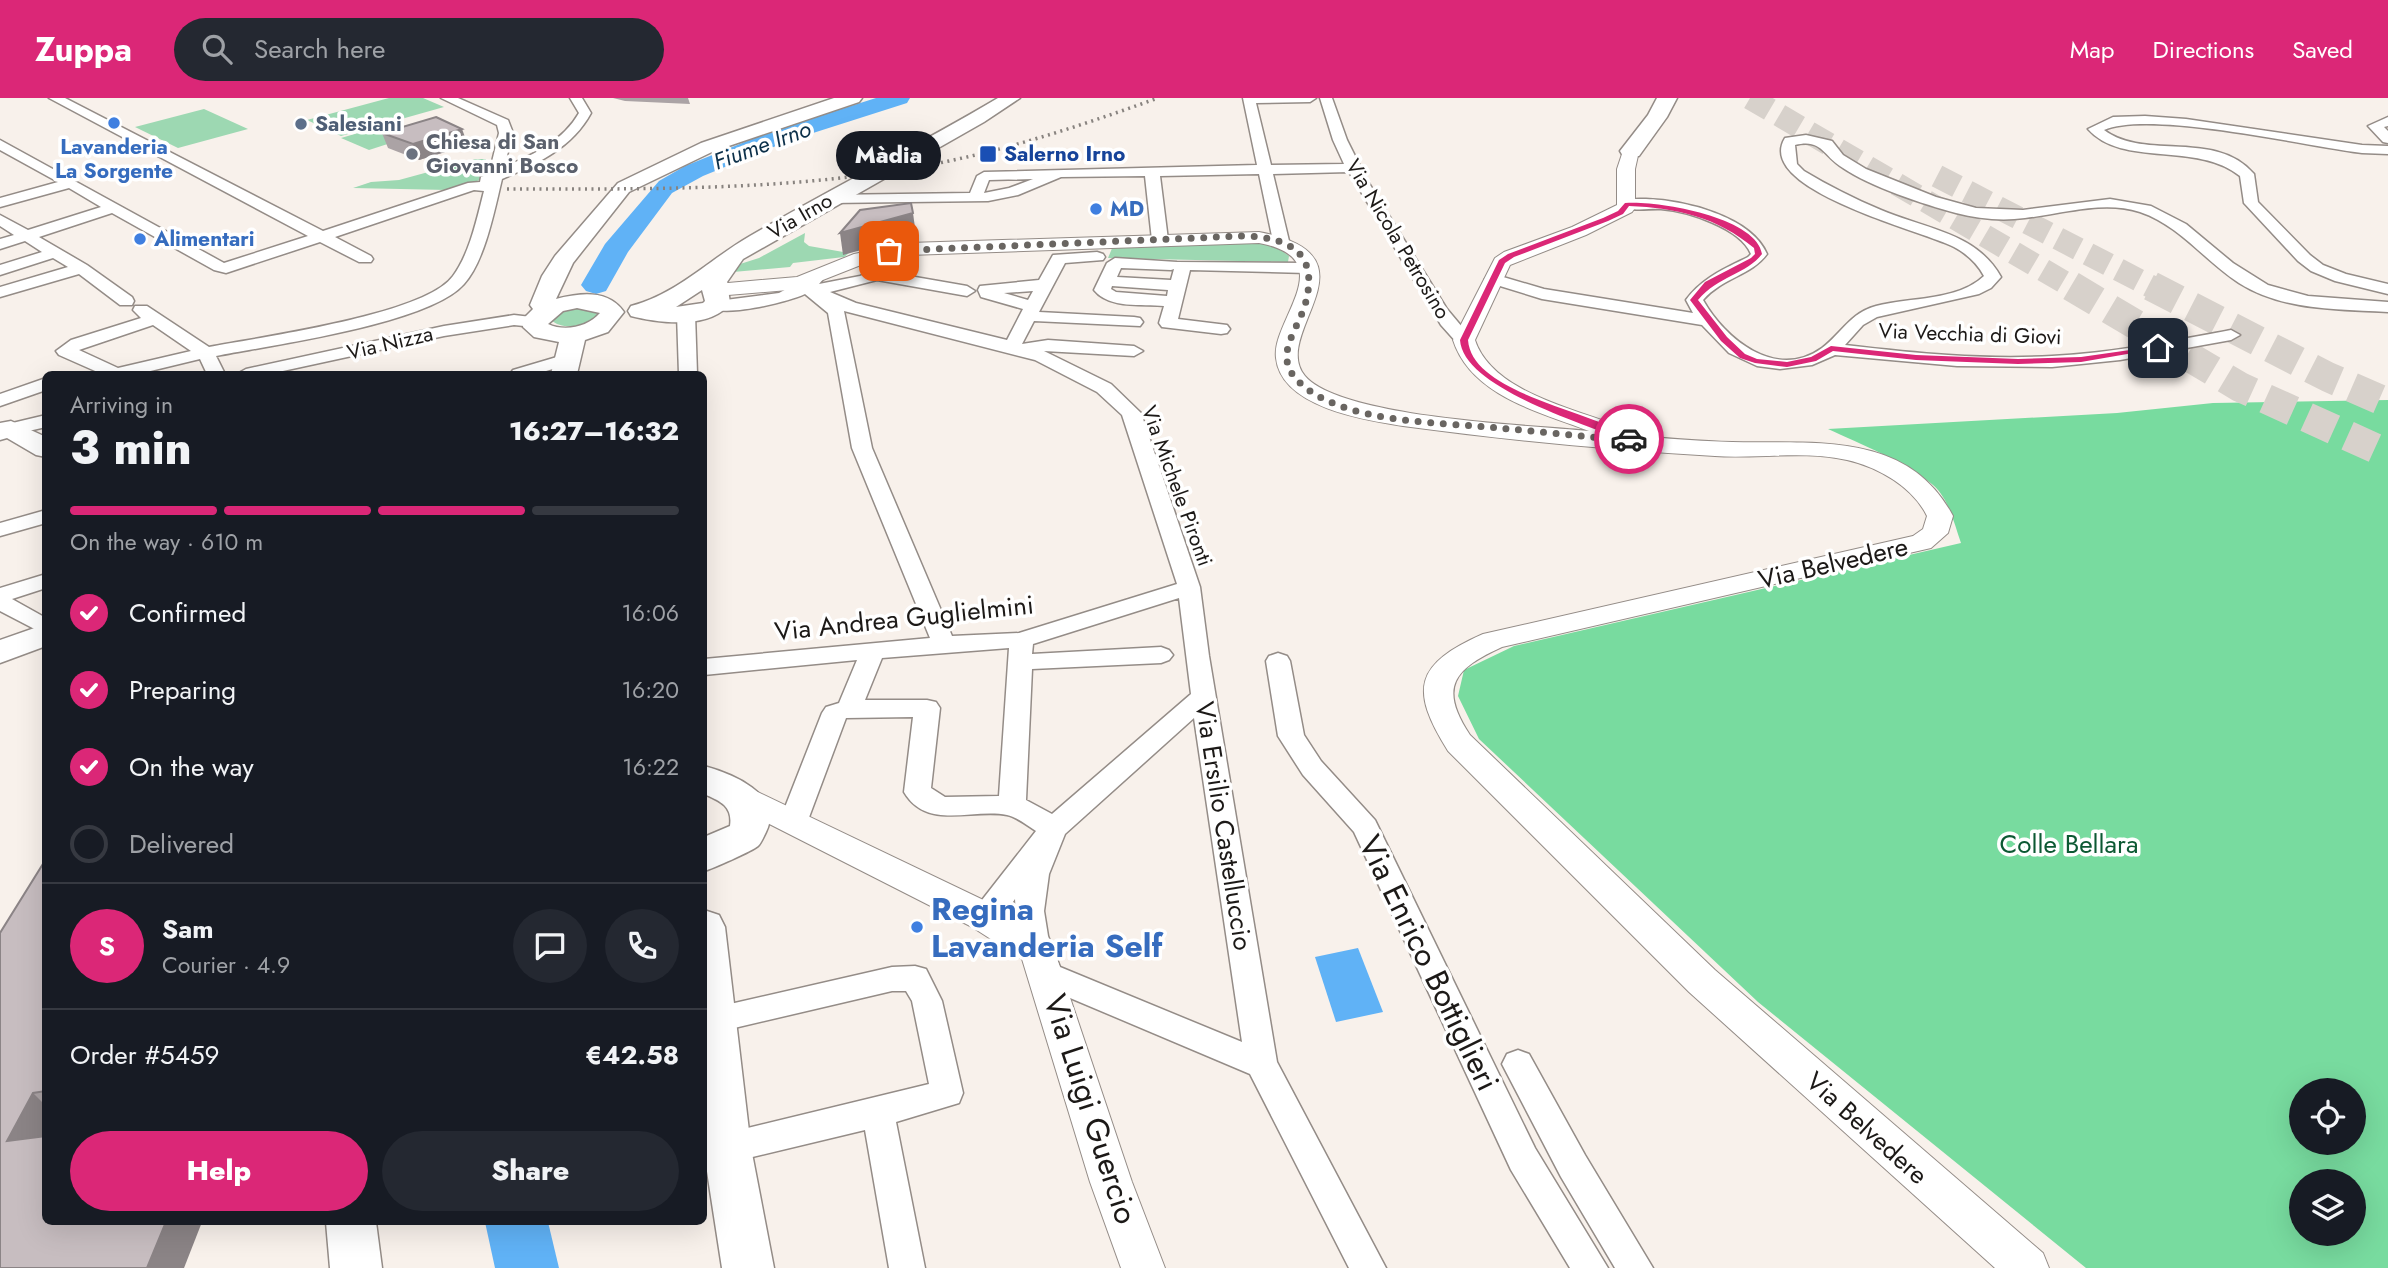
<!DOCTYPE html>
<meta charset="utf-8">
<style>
:root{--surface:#171b24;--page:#242831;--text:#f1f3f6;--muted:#9ea1a6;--line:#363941;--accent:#db2777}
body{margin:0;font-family:Jost,sans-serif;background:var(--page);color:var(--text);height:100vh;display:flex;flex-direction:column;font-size:26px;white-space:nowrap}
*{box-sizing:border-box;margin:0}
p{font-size:23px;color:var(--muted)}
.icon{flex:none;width:38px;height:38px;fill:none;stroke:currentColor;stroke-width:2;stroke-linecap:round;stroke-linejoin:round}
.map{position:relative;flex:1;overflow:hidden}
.details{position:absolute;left:42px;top:273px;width:665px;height:854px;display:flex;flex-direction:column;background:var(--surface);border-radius:10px;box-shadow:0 7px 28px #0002}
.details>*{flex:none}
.tools{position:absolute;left:2289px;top:980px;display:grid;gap:14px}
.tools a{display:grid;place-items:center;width:77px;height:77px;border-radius:50%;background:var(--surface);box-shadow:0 7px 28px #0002;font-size:35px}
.pin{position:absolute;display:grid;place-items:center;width:60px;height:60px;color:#fff;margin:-30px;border-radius:14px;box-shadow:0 4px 10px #0006}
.courier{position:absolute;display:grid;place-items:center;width:70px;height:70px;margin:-35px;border:5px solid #db2777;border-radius:50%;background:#fff;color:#222;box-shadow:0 2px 9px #0007}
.bubble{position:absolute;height:49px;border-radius:24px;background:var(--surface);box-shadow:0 7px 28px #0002;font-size:23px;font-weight:800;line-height:49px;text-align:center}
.summary em{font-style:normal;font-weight:800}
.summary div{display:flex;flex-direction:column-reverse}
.summary{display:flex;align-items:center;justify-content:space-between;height:119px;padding:0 28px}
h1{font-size:46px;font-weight:800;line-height:52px}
.bar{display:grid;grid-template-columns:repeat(4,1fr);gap:10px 7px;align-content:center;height:84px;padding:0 28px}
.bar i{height:9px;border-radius:5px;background:var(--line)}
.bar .current{background:var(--accent)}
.bar p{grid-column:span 4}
.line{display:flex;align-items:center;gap:18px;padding:0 28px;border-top:2px solid var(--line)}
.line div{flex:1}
.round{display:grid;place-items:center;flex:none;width:74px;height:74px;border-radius:37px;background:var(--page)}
ol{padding:0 28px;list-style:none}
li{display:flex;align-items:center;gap:21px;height:77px}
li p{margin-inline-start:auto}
li .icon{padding:7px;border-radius:50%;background:var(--accent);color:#fff;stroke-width:4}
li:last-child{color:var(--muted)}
li i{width:38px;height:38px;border:4px solid var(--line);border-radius:50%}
.primary-button{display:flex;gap:14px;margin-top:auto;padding:14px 28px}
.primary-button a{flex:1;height:80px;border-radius:42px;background:var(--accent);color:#fff;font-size:28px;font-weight:800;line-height:80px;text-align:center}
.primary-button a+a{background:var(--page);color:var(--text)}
header{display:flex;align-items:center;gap:42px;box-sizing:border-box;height:98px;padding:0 35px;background:var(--accent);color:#fff}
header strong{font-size:33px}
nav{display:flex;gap:38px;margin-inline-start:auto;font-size:24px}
.search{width:490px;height:63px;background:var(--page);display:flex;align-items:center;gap:18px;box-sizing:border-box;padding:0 24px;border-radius:38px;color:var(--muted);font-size:26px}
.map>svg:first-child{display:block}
.green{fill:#9dd8b2}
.forest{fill:#78db9f;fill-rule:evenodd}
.water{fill:#60b2f6}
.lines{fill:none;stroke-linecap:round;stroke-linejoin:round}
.river{fill:#60b2f6;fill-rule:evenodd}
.trunk-tunnel-far1{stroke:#d7d1cb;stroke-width:23;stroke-dasharray:23 11;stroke-linecap:butt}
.trunk-tunnel{stroke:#d7d1cb;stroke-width:30;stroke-dasharray:30 15;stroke-linecap:butt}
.minor-casing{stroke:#948c87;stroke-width:3}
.tertiary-casing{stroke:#948c87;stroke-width:2}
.secondary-casing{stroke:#948c87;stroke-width:3}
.trunk-casing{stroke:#948c87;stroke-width:3}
.minor{fill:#fff;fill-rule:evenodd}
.tertiary{fill:#fff;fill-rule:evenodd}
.secondary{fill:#fff;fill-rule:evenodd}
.trunk{fill:#fff;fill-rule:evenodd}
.rail{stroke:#88837f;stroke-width:3.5;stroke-dasharray:2 4.5;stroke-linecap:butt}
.wall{fill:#aba3a5}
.shaded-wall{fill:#8b8486}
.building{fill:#c7bdc0;stroke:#8b8486;stroke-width:2}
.route{fill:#db2777}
.done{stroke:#696561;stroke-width:7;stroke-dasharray:0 12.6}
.shop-dot{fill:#3f7fe0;stroke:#fff;stroke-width:2.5}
.service-dot{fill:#5c6f8a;stroke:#fff;stroke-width:2.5}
.worship-dot{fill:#6b7280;stroke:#fff;stroke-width:2.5}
.transit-dot{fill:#1a4fb4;stroke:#fff;stroke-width:2.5}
.labels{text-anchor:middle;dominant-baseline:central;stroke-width:7;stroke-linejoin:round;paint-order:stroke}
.far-service-label{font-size:21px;font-weight:bold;fill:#4e5e75;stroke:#fff;text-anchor:start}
.far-worship-label{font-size:21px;font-weight:bold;fill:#5b616d;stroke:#fff;text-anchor:start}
.far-shop-label{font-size:21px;font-weight:bold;fill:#366cbe;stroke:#fff;text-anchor:start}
.far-transit-label{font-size:21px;font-weight:bold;fill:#164399;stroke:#fff;text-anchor:start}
.far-street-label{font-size:21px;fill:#1c1917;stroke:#fff}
.far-water-label{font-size:23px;font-style:italic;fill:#0b2f49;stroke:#fff}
.street-label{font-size:26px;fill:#1c1917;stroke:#fff}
.park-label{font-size:26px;fill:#0c5933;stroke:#fff}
.near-shop-label{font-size:32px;font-weight:bold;fill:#366cbe;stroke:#fff;text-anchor:start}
.near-street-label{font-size:32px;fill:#1c1917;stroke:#fff}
</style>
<header>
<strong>Zuppa</strong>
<div class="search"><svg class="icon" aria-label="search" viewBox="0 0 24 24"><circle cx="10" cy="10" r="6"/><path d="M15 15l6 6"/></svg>Search here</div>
<nav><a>Map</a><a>Directions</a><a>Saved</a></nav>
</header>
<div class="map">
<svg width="2388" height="1170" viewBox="0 0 2388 1170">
<rect width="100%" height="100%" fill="#f8f1eb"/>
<!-- green -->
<g class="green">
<polygon points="389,0 423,0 444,9 341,38 307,22"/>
<polygon points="204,11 248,31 178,50 135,29"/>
<polygon points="372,31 400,42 369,52 341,40"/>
<polygon points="476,61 486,61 480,82 448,92 353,90 371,84 399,82"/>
<polygon points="805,135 804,144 809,148 849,155 844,159 793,165 790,169 733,174 737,167 759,160"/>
<polygon points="1247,142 1274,147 1289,158 1288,164 1108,160 1113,148"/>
<path d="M572 209 597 212 598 215C589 229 563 233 551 222L554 216Z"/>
</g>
<!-- forest -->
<path class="forest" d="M2388 302V1170H2086L1758 904 1479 641 1458 598 1464 572 1514 548 1961 445C1954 425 1949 401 1933 387 1906 364 1860 346 1828 331L2117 315 2213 305ZM2301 992H2354V1045H2301ZM2301 1083H2354V1136H2301Z"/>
<!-- water -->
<polygon class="water" points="1358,850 1383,914 1336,924 1315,859"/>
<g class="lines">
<!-- river -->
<g class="river">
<polygon points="876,0 910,0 907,5 788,43 703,78 672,95 628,154 606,193 596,196 586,193 581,187 605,146 659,83 685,68 772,33"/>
<polygon points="485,1124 548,1124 559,1170 495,1170"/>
</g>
<!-- trunk-tunnel-far1 -->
<g class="trunk-tunnel-far1">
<polyline points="1750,0 2074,190"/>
<polyline points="1937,78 2154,190"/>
</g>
<!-- trunk-tunnel -->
<g class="trunk-tunnel">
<polyline points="2071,188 2240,289 2388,356"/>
<polyline points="2151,188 2328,279 2388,305"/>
</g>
<!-- minor casing -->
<g class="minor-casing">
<g id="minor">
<path d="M49 0H65L323 133 468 85 480 84 481 79 489 76 499 35 497 27 441 0H458L508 22 513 35 504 69C533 57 563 43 579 15L570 0H582L591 15C572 50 537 66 502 81 495 110 485 163 464 186 429 226 272 247 216 258L225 276H207L200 261 138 276H102L59 257 56 253 71 242 141 220 133 212 135 208H147L209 249C260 239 425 217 453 178 470 155 477 120 484 93L474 92 335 139 371 158 373 161 371 164H359L320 144 226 175 214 172 112 115 39 139 87 167 132 199 134 203 132 207H120L79 176 0 199V189L68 169 53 160 0 177V167L42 154 25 143 0 151V141L14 137 0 128V117L28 132 101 109 69 90 0 109V100L58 84 0 52V42L224 165 308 138ZM153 227 191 253 118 270 79 252Z"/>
<path d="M1243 0H1316L1310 4 1256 5 1271 67 1344 66 1333 42 1320 0H1332L1347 42 1367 82 1447 211 1473 242 1470 246H1458L1441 227 1349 74 1273 76 1289 143 1281 148 1273 143 1259 76 1160 78 1168 142 1160 147 1152 142 1145 78 1061 79 1018 97 988 103 829 105 822 101 829 97 970 95 977 78 984 74 1257 67ZM1033 81 1009 90 984 95 989 82Z"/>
<path d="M2145 18 2186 21 2362 47 2388 48V56L2362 55C2306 48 2150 12 2104 32 2145 63 2216 31 2254 76L2258 104 2310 157 2323 167 2346 176 2388 186V196L2335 183 2311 173 2298 163 2244 105 2240 78C2197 43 2122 70 2088 31L2113 19Z"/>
<polygon points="2388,19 2388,28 2384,29 2388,33 2388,45 2383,44 2368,28"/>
<path d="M1806 37 1832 43 1843 57 1866 71 1936 99 1976 110 2023 112 2110 101 2151 108 2186 126 2233 165 2268 187 2308 198 2388 204V214C2338 211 2283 213 2239 185 2205 163 2179 127 2140 114 2103 102 2062 116 2025 120 2002 123 1979 121 1956 115 1923 106 1871 89 1843 70 1823 58 1822 40 1795 47L1797 66 1804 73C1829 88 1855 101 1881 112 1925 131 1976 134 2001 179L1991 190 1979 196 1877 219 1863 227 1845 247C1913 255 1983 262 2052 258 2112 255 2172 243 2231 232L2240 237 2231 242 2120 262 2052 269 1957 268 1835 257 1812 267 1780 271 1757 268 1729 255 1702 227 1542 201 1487 184 1485 181 1493 176 1544 191 1693 215 1686 202C1702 180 1724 171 1748 159L1751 156C1741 130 1687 113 1661 111 1649 110 1629 115 1620 106 1626 100 1636 101 1646 101 1683 102 1751 118 1767 156 1752 177 1722 180 1703 202 1725 241 1776 283 1822 250 1842 235 1850 215 1876 208 1910 199 1958 203 1984 178 1977 165 1967 156 1954 149 1924 133 1753 92 1785 40Z"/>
<path d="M1097 154 1103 156 1105 159 1103 162 1065 165 1039 214 1134 219 1140 220 1143 224 1140 228 1034 223 1022 246 1048 242 1134 248 1143 253 1134 258 1044 253 1111 286 1141 315 1200 489 1209 558 1277 964 1386 1170H1349L1250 976 1037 886 1017 831 1015 801C1004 816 996 834 975 827L970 819 975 811 1036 733C1028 728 1017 719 1007 717 972 710 927 733 904 694L913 619 846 620 808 722 804 729 794 732 784 729 780 722 822 615 826 609 839 605 857 562 704 577V561L930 540 852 350 828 215 805 196C788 204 720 221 708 208L710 204 779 195 816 175 824 180 819 186 860 178 875 172 967 188 975 193 967 198 877 182 830 194 856 205 1007 242 1023 211 981 199 978 192 980 188 1039 182 1053 157ZM1033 193 1028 202 1004 195ZM844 213 1035 262 1097 294 1122 317 1177 486 1019 535 952 538 872 350ZM1179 500 1191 596 1052 716 1026 702 1032 571 1161 565 1169 562 1173 557 1169 552 1161 549 1032 556 1033 546ZM1009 550 999 698 945 699 931 690 940 610 936 604 927 602H865L882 560ZM1194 620 1242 944 1060 869 1048 838 1044 813 1049 776 1065 736Z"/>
<path d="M1115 160 1177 164 1307 165 1315 170 1307 175 1190 172 1178 221 1227 227 1230 231 1227 235 1221 236 1162 229 1159 225 1164 208C1142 206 1109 211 1094 192L1107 165ZM1121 170 1171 172 1174 171 1171 182 1117 179ZM1112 188 1168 192 1167 198 1116 194 1111 191Z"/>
<polygon points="686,211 695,216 697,276 679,276 677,216"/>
<polygon points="514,217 540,220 543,224 534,229 514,227 444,238 269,276 237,276 246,271 444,228"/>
<polygon points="567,256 576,261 573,265 536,276 510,276 513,272"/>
<polygon points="46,280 46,292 0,308 0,296"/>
<polygon points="46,317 46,329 11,337 1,331 4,327"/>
<polygon points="46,412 46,425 0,438 0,425"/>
<polygon points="46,476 46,490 12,501 46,520 46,537 0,513 0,490"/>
<polygon points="1278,555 1287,558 1290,563 1304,637 1321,663 1375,722 1535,1050 1608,1170 1570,1170 1511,1072 1354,734 1303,677 1278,638 1266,563 1269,558"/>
<polygon points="915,868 926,871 942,903 963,995 959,1005 896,1024 925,1170 889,1170 865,1032 727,1065 715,1061 710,1050 715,1039 727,1035 929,986 912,903 906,893 892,893 713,935 704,932 704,912 892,869"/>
<polygon points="1518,952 1529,956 1585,1057 1653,1170 1615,1170 1561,1079 1502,966 1507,956"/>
</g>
</g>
<!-- tertiary casing -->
<g class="tertiary-casing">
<g id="tertiary">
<path d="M1631 48 1639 53 1635 71V110L1632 114 1586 137 1510 167 1475 242C1491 291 1566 309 1610 325L1614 330 1609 335C1650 339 1691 343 1732 344 1813 346 1908 332 1953 418L1948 435 1931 450 1502 549C1454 571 1438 589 1470 637L1715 872 2043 1155 2049 1170H1995L1689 894 1448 653C1409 591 1415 566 1483 536L1913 438 1923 431 1927 418C1913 389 1878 369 1847 362 1804 352 1758 361 1715 358 1611 352 1506 342 1403 328 1364 322 1281 309 1276 260 1271 222 1343 161 1259 145L909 157 866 165 800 191 728 197 711 193 704 184 707 180 714 178 728 185 797 179 854 156 909 145 1259 134C1385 158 1269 235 1305 278 1341 320 1530 327 1589 333 1540 314 1471 298 1453 242L1495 160 1504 154 1572 129 1617 107V71L1623 53Z"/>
<polygon points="741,686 998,809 1051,843 1132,1084 1165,1170 1121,1170 1090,1084 1022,861 972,829 730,706 725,698 730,690"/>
</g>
</g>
<!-- secondary casing -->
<g class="secondary-casing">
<g id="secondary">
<path d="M834 0H862L859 4 714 53 629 94 573 165 556 201C580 195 608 191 624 214L608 234 585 242 577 276H551L559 244 534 239 523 229 524 220 533 211 530 207 542 178 555 158 618 85 701 45ZM577 210 600 215C588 229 565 234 548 226L563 213Z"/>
<path d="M998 0H1020L984 24 743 161 727 184 730 205C711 232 658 225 631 218L628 213 631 208C677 196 710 161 750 138 832 90 917 48 998 0ZM702 192 705 203 703 205 676 209Z"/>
<polygon points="11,323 46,339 46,359 36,357 7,340 0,342 0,325"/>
<polygon points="46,526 46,548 0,565 0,542"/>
<path d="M704 668C730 675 785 696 766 734 764 738 761 745 758 748 752 753 712 771 704 773V739L730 728C733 708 720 703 704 696Z"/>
<polygon points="704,812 719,817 725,829 751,1050 774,1170 722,1170 704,1054"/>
<polygon points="326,1124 376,1124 382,1170 330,1170"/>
</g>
</g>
<!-- trunk casing -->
<g class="trunk-casing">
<polygon id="trunk" points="1657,0 1677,0 1667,19 1639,58 1623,58 1620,53 1648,17"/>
</g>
<!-- minor -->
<use href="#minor" class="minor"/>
<!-- tertiary -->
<use href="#tertiary" class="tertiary"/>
<!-- secondary -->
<use href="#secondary" class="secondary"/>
<!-- trunk -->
<use href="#trunk" class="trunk"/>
<!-- rail -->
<path class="rail" d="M507 91C648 91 790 93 929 67 1008 52 1083 27 1158 0"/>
</g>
<!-- wall -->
<g class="wall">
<polygon points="613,0 688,0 690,6 625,3"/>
<polygon points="382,35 468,47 419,62 388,50"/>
<polygon points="46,761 46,1124 0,1170"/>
</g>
<!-- shaded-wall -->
<g class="shaded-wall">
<polygon points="462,31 468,47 419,62 413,46"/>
<polygon points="913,115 916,137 843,157 840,135"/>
<polygon points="33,995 46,1008 46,1050 7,1043"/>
<polygon points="166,1124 202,1124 184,1170 147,1170"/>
</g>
<!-- building -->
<g class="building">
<polygon points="436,19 462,31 413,46 382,35"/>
<polygon points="911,105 913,115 840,135 860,112"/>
<polygon points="46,761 46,993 33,995 7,1043 46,1038 46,1124 166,1124 147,1170 0,1170 0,835"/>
</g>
<!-- route -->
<path class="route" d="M1625 105C1656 102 1757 119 1762 156 1747 176 1718 178 1698 202L1727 239 1745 256 1757 261 1787 264 1811 259 1831 248 1916 257 2018 261 2081 259 2158 248 2162 250 2081 264 2018 266 1916 262 1833 253 1816 263 1787 269 1755 265 1740 260 1721 243 1690 202 1705 184 1751 160 1755 156 1754 150C1717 119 1677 110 1629 108L1623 116 1608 123 1514 159 1505 165 1468 242C1472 297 1596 313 1634 341L1626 343C1586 326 1463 290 1460 242L1499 162 1508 156 1603 120 1618 113Z"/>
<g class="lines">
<!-- done -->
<path class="done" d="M889 153 1242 138C1289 139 1320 154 1305 207 1297 234 1272 258 1299 284 1343 326 1440 324 1498 330 1543 334 1589 339 1635 343L1629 341"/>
</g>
<!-- markers -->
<g class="shop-dot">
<circle cx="114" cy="25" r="7"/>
<circle cx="1096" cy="111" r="7"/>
<circle cx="140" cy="141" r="7"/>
<circle cx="917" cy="829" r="7"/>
</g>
<circle class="service-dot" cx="301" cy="26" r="7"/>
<circle class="worship-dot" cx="412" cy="56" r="7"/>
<rect class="transit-dot" x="979" y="47" width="18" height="18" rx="3.5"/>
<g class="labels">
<!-- far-service labels -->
<g class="far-service-label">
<text x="315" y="26">Salesiani</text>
</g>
<!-- far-worship labels -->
<g class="far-worship-label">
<text x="426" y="44">Chiesa di San<tspan x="426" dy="24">Giovanni Bosco</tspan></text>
</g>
<!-- far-shop labels -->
<g class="far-shop-label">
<text x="114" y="49" text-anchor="middle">Lavanderia<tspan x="114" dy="24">La Sorgente</tspan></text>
<text x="1110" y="111">MD</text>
<text x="154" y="141">Alimentari</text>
</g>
<!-- far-transit labels -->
<g class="far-transit-label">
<text x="1004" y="56">Salerno Irno</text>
</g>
<!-- far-street labels -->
<g class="far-street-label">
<text transform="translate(800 118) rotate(-30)">Via Irno</text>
<text transform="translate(1398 141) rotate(59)">Via Nicola Petrosino</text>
<text transform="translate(1970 236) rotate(2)">Via Vecchia di Giovi</text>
<text transform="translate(390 245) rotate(-13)">Via Nizza</text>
<text transform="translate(1177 388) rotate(70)">Via Michele Pironti</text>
</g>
<!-- far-water labels -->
<g class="far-water-label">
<text transform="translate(762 47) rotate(-20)">Fiume Irno</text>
</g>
<!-- street labels -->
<g class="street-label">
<text transform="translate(1833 465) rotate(-13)">Via Belvedere</text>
<text transform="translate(904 520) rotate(-6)">Via Andrea Guglielmini</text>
<text transform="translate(1224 728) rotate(81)">Via Ersilio Castelluccio</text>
<text transform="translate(1867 1030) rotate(42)">Via Belvedere</text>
</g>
<!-- park labels -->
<g class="park-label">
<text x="2069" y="746">Colle Bellara</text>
</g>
<!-- near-shop labels -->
<g class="near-shop-label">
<text x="931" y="811">Regina<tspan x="931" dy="37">Lavanderia Self</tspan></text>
</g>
<!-- near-street labels -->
<g class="near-street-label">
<text transform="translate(1429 865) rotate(64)">Via Enrico Bottiglieri</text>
<text transform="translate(1091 1011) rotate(72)">Via Luigi Guercio</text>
</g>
</g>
</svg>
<div class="tools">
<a><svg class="icon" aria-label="locate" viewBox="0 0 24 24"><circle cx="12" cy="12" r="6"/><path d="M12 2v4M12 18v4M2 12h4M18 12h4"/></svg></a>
<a><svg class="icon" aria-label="layers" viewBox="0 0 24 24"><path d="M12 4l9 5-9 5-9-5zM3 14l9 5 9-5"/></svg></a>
</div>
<div class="pin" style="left:889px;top:153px;background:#ea580c"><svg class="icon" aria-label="bag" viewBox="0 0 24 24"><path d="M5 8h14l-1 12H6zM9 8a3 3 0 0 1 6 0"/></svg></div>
<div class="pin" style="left:2158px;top:250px;background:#1f2937"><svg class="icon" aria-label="home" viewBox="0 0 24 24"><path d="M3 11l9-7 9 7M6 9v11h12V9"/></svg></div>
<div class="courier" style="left:1629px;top:341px"><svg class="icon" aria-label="car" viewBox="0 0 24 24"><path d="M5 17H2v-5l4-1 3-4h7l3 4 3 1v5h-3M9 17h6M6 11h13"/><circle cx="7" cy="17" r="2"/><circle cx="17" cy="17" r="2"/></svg></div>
<div class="bubble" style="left:836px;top:33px;width:105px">Màdia</div>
<section class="details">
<div class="summary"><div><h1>3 min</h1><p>Arriving in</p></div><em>16:27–16:32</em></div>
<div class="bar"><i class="current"></i><i class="current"></i><i class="current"></i><i></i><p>On the way · 610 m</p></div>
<ol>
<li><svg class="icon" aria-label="check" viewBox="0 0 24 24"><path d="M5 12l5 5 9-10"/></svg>Confirmed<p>16:06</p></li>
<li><svg class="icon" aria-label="check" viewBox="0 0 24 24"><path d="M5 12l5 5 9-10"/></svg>Preparing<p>16:20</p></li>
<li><svg class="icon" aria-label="check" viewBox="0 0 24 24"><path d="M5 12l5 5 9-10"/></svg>On the way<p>16:22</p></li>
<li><i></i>Delivered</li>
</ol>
<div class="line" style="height:126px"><b class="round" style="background:var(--accent);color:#fff">S</b><div><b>Sam</b><p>Courier · 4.9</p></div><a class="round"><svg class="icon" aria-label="chat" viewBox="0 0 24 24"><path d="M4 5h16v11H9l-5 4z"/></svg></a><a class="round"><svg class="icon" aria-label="phone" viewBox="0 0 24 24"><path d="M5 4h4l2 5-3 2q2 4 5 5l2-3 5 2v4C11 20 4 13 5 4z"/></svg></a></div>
<div class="line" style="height:91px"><div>Order #5459</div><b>€42.58</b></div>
<div class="primary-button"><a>Help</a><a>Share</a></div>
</section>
</div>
